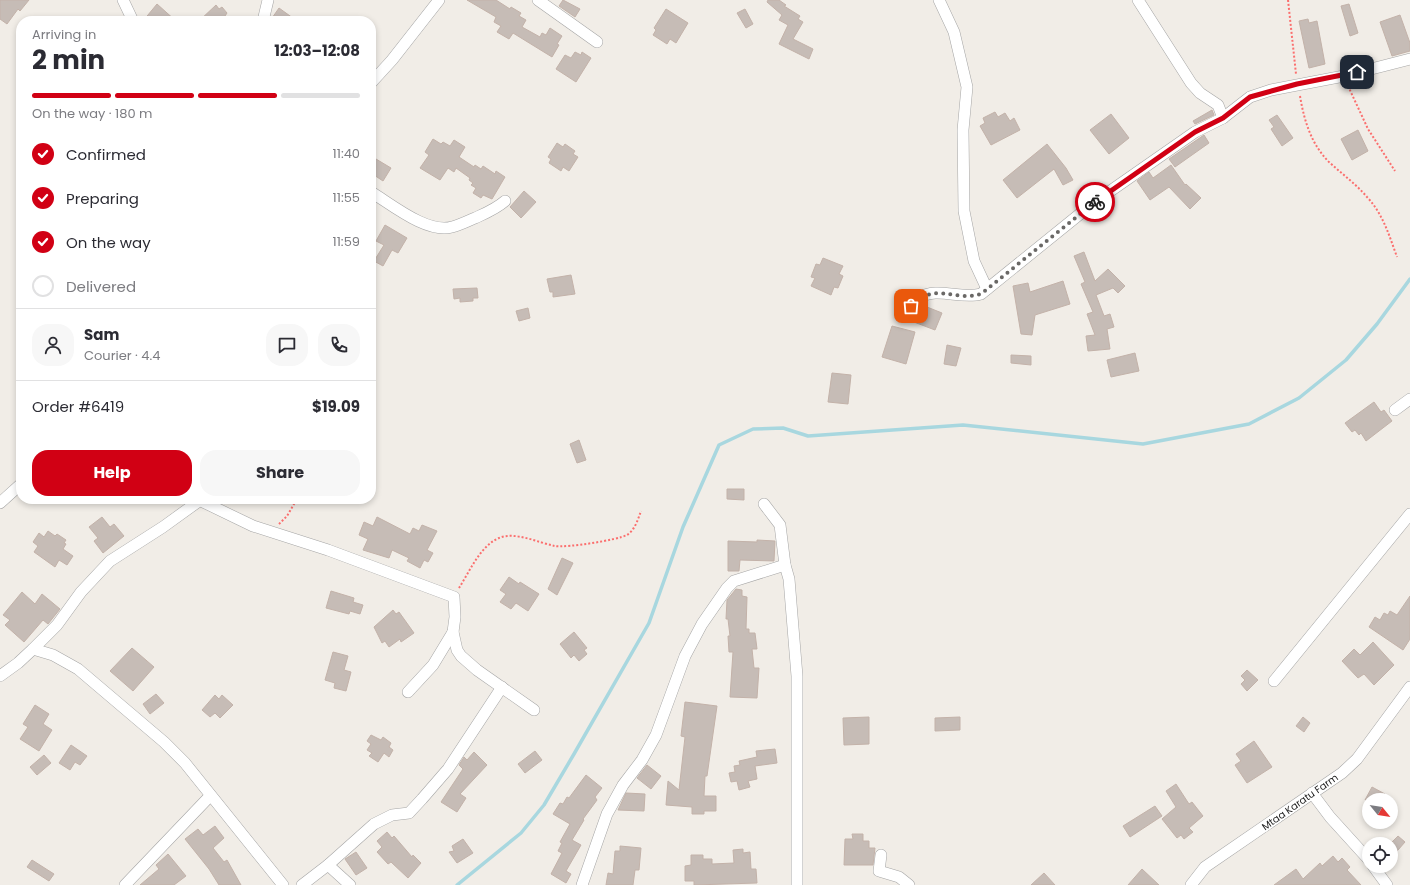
<!DOCTYPE html>
<meta charset="utf-8">
<style>
:root{--surface:#fff;--page:#f7f7f7;--text:#2b2b33;--muted:#7c7c81;--line:#e1e1e2;--accent:#d10014}
body{margin:0;font-family:Poppins,sans-serif;background:var(--page);color:var(--text);height:100vh;display:flex;flex-direction:column;font-size:15px;white-space:nowrap}
*{box-sizing:border-box;margin:0}
p{font-size:13px;color:var(--muted)}
.icon{flex:none;width:22px;height:22px;fill:none;stroke:currentColor;stroke-width:2;stroke-linecap:round;stroke-linejoin:round}
.map{position:relative;flex:1;overflow:hidden}
.sheet{position:absolute;left:16px;top:16px;width:360px;height:488px;display:flex;flex-direction:column;background:var(--surface);border-radius:16px;box-shadow:0 2px 6px #0003}
.sheet>*{flex:none}
.needle{width:26px;rotate:120deg}
.buttons{position:absolute;left:1362px;top:793px;display:grid;gap:8px}
.buttons a{display:grid;place-items:center;width:36px;height:36px;border-radius:50%;background:var(--surface);box-shadow:0 2px 6px #0003;font-size:20px}
.pin{position:absolute;display:grid;place-items:center;width:34px;height:34px;color:#fff;margin:-17px;border-radius:8px;box-shadow:0 2px 6px #0006}
.courier{position:absolute;display:grid;place-items:center;width:40px;height:40px;margin:-20px;border:3px solid #d10014;border-radius:50%;background:#fff;color:#222;box-shadow:0 1px 5px #0007}
.overview em{font-style:normal;font-weight:700}
.overview div{display:flex;flex-direction:column-reverse}
.overview{display:flex;align-items:center;justify-content:space-between;height:68px;padding:0 16px}
h1{font-size:26px;font-weight:700;line-height:30px}
.bar{display:grid;grid-template-columns:repeat(4,1fr);gap:6px 4px;align-content:center;height:48px;padding:0 16px}
.bar i{height:5px;border-radius:3px;background:var(--line)}
.bar .on{background:var(--accent)}
.bar p{grid-column:span 4}
.line{display:flex;align-items:center;gap:10px;padding:0 16px;border-top:1px solid var(--line)}
.line div{flex:1}
.round{display:grid;place-items:center;flex:none;width:42px;height:42px;border-radius:16px;background:var(--page)}
ol{padding:0 16px;list-style:none}
li{display:flex;align-items:center;gap:12px;height:44px}
li p{margin-inline-start:auto}
li .icon{padding:4px;border-radius:50%;background:var(--accent);color:#fff;stroke-width:4}
li:last-child{color:var(--muted)}
li i{width:22px;height:22px;border:2px solid var(--line);border-radius:50%}
.primary-button{display:flex;gap:8px;margin-top:auto;padding:8px 16px}
.primary-button a{flex:1;height:46px;border-radius:16px;background:var(--accent);color:#fff;font-size:16px;font-weight:700;line-height:46px;text-align:center}
.primary-button a+a{background:var(--page);color:var(--text)}
.map>svg:first-child{display:block}
.lines{fill:none;stroke-linecap:round;stroke-linejoin:round}
.stream{stroke:#a8d7df;stroke-width:3.5}
.building{fill:#c6bcb6;stroke:#c3b2a9}
.minor-casing{stroke:#a5a5a5;stroke-width:12}
.path{stroke:#fb6f6e;stroke-width:2;stroke-dasharray:2 2;stroke-linecap:butt}
.minor{stroke:#fff;stroke-width:11}
.done{stroke:#6a6866;stroke-width:4;stroke-dasharray:0 7.2}
.route{stroke:#d10014;stroke-width:5}
.labels{text-anchor:middle;dominant-baseline:central;stroke-width:3;stroke-linejoin:round;paint-order:stroke}
.street-label{font-size:10px;fill:#212121;stroke:#fff}
</style>
<div class="map">
<svg width="1410" height="885" viewBox="0 0 1410 885">
<rect width="100%" height="100%" fill="#f1ede7"/>
<g class="lines">
<!-- stream -->
<polyline class="stream" points="457,885 521,833 544,805 574,754 649,623 683,527 719,445 753,429 783,428 808,436 963,425 1143,444 1249,424 1299,398 1346,360 1377,324 1410,279"/>
</g>
<!-- building -->
<g class="building">
<polygon points="0,0 29,0 20,11 18,9 7,24 0,19"/>
<polygon points="467,0 496,0 510,9 511,7 521,13 519,16 526,20 522,27 540,37 542,33 546,35 550,28 562,36 557,44 559,45 552,57 513,33 509,39 497,32 501,26 494,22 496,17"/>
<polygon points="563,0 580,9 575,17 559,6"/>
<polygon points="768,0 779,0 786,5 784,6 800,16 798,19 803,22 793,39 813,49 809,59 779,44 788,25 779,20 782,15 767,2"/>
<polygon points="157,4 176,21 143,21"/>
<polygon points="1349,4 1358,33 1350,36 1341,6"/>
<polygon points="216,5 219,9 222,7 227,13 225,16 230,21 199,21"/>
<polygon points="279,8 297,21 270,21"/>
<polygon points="666,9 688,23 676,43 670,39 667,44 653,35 656,30 654,28"/>
<polygon points="745,9 753,24 746,28 737,13"/>
<polygon points="1400,15 1410,43 1410,51 1392,56 1380,22"/>
<polygon points="1308,19 1309,23 1317,21 1325,64 1309,68 1299,21"/>
<polygon points="575,52 581,55 582,52 591,58 576,82 556,69 565,55 571,58"/>
<polygon points="1212,110 1214,115 1195,124 1193,121"/>
<polygon points="995,112 998,117 1005,113 1010,121 1014,118 1020,130 991,145 980,126 985,123 983,118"/>
<polygon points="1111,114 1129,138 1109,154 1090,130"/>
<polygon points="1277,115 1293,138 1282,146 1271,129 1274,127 1269,120"/>
<polygon points="1358,130 1368,151 1352,160 1341,139"/>
<polygon points="1204,135 1209,143 1175,167 1169,159"/>
<polygon points="433,139 441,144 443,142 450,146 454,140 465,147 459,157 474,167 475,165 481,169 483,166 495,174 496,171 505,177 492,199 483,195 481,198 473,193 476,188 471,185 473,183 469,180 470,178 456,168 454,172 448,168 440,180 420,168 429,155 425,152"/>
<polygon points="557,143 563,147 565,144 575,151 573,154 578,157 569,171 563,167 561,171 549,163 551,159 548,157"/>
<polygon points="1047,144 1066,168 1073,180 1063,185 1054,169 1017,198 1003,180"/>
<polygon points="371,156 391,168 383,181 371,173"/>
<polygon points="1171,165 1185,185 1186,184 1201,198 1190,209 1169,187 1150,200 1137,181 1149,172 1153,178"/>
<polygon points="524,191 536,202 521,218 510,207"/>
<polygon points="385,225 407,238 398,253 392,250 383,266 374,261 384,245 376,241"/>
<polygon points="1084,252 1095,281 1108,269 1125,286 1118,293 1113,288 1096,295 1104,316 1110,314 1114,327 1107,329 1110,349 1088,351 1086,336 1095,335 1087,314 1093,312 1081,284 1085,282 1074,256"/>
<polygon points="823,258 843,266 839,274 843,276 838,288 834,287 831,295 811,286 815,278 811,277 816,264 820,265"/>
<polygon points="571,275 575,294 553,297 553,292 550,292 547,279"/>
<polygon points="1063,281 1070,304 1035,315 1032,335 1021,334 1013,286 1028,283 1030,292"/>
<polygon points="477,288 478,298 473,298 473,301 460,302 460,298 454,299 453,289"/>
<polygon points="922,305 942,313 935,330 914,322"/>
<polygon points="528,308 530,318 519,321 516,311"/>
<polygon points="892,326 915,332 906,364 882,357"/>
<polygon points="947,345 961,348 956,366 944,364"/>
<polygon points="1135,353 1139,371 1111,377 1107,360"/>
<polygon points="1011,355 1031,356 1031,365 1011,363"/>
<polygon points="832,373 851,375 848,404 828,402"/>
<polygon points="1374,402 1381,412 1384,410 1392,421 1366,441 1361,433 1359,435 1355,430 1352,432 1345,423"/>
<polygon points="579,440 586,460 577,463 570,444"/>
<polygon points="727,489 744,489 744,500 727,499"/>
<polygon points="102,517 110,527 114,524 124,536 103,553 94,541 98,538 89,527"/>
<polygon points="377,517 410,534 413,528 419,531 422,525 437,531 427,550 433,553 428,562 424,560 420,568 407,561 409,558 392,550 389,558 363,550 368,539 359,535 364,522 373,526"/>
<polygon points="48,531 55,536 57,534 66,540 64,543 66,544 63,549 73,556 67,565 59,560 55,567 34,552 38,546 33,542 39,533 44,537"/>
<polygon points="757,540 775,541 774,561 740,560 739,571 728,571 728,541 757,542"/>
<polygon points="562,558 573,563 557,595 548,589"/>
<polygon points="509,577 519,584 520,582 539,594 528,611 516,603 511,609 500,602 506,594 500,590"/>
<polygon points="736,589 742,590 742,596 747,597 746,629 749,629 749,633 755,633 757,649 752,649 754,668 759,668 757,698 730,697 733,652 729,652 728,636 730,636 728,619 726,619 727,600"/>
<polygon points="331,591 354,598 353,602 363,605 360,614 350,611 349,614 326,608"/>
<polygon points="22,592 35,604 42,594 60,609 48,624 43,620 24,642 5,625 10,620 3,615"/>
<polygon points="1410,596 1410,639 1403,650 1369,627 1375,617 1380,620 1384,613 1388,615 1390,611 1397,615"/>
<polygon points="393,610 396,614 399,612 414,633 401,642 400,639 389,647 385,641 382,643 374,627"/>
<polygon points="574,632 587,648 584,650 587,654 579,661 574,655 571,658 560,644"/>
<polygon points="1373,642 1394,665 1374,685 1364,674 1358,678 1342,661 1354,649 1360,655"/>
<polygon points="132,648 154,667 133,691 110,671"/>
<polygon points="333,652 348,656 344,670 351,672 346,691 334,688 335,683 325,680"/>
<polygon points="1247,670 1258,680 1247,691 1241,684 1245,680 1241,676"/>
<polygon points="156,694 164,703 150,714 143,704"/>
<polygon points="215,695 219,699 222,695 233,705 220,718 215,713 210,717 202,710"/>
<polygon points="685,702 717,706 707,776 705,776 704,796 716,796 716,811 704,811 704,814 692,814 692,807 666,805 668,781 679,790 685,737 681,736"/>
<polygon points="35,705 49,714 43,724 52,730 39,751 20,739 28,727 23,724"/>
<polygon points="869,717 869,744 844,745 843,718"/>
<polygon points="960,717 960,730 935,731 935,718"/>
<polygon points="1303,717 1310,723 1304,732 1296,726"/>
<polygon points="371,735 381,740 383,737 391,743 389,747 393,750 389,757 384,753 378,762 369,756 372,753 367,750 371,744 367,741"/>
<polygon points="1254,741 1272,767 1247,783 1235,765 1241,761 1236,754"/>
<polygon points="71,745 87,756 80,765 75,762 70,770 59,763"/>
<polygon points="775,749 777,763 755,766 757,779 748,781 750,787 739,790 737,781 731,782 729,773 735,772 734,766 740,765 739,761 757,757 756,751"/>
<polygon points="535,751 542,760 525,773 518,764"/>
<polygon points="474,752 487,765 460,794 466,798 457,812 441,802 463,769 459,765 464,757 467,760"/>
<polygon points="44,755 51,763 37,775 30,767"/>
<polygon points="647,765 661,776 651,789 637,778"/>
<polygon points="586,775 602,788 595,797 597,800 583,819 584,820 572,840 581,845 566,871 571,874 566,883 551,874 562,853 558,851 562,843 560,842 570,824 553,814 560,803 563,804 567,797 569,798"/>
<polygon points="1176,784 1189,804 1192,802 1203,816 1189,828 1193,832 1184,839 1181,835 1177,838 1162,819 1176,807 1166,791"/>
<polygon points="1372,787 1385,794 1381,800 1365,800"/>
<polygon points="626,793 645,794 644,811 618,810"/>
<polygon points="1155,806 1162,816 1130,837 1123,826"/>
<polygon points="215,826 224,838 213,848 224,862 227,860 241,885 219,885 209,869 185,839 198,829 203,835"/>
<polygon points="387,832 392,838 394,836 412,857 413,855 421,863 408,878 391,862 388,864 377,852 382,847 377,841"/>
<polygon points="852,834 863,834 863,841 869,841 869,848 875,848 873,865 844,865 845,839 853,839"/>
<polygon points="1398,836 1405,842 1391,858 1391,843"/>
<polygon points="463,839 473,853 457,863 449,852 454,851 452,846"/>
<polygon points="620,846 641,848 639,870 635,870 633,885 606,885 608,873 613,874 615,851 620,851"/>
<polygon points="743,849 743,853 750,852 751,869 756,869 757,883 694,885 694,881 685,881 685,866 691,865 691,855 703,855 703,859 712,859 712,864 734,863 733,850"/>
<polygon points="356,852 367,868 356,875 345,859"/>
<polygon points="168,854 186,876 174,885 140,885 159,869 156,865"/>
<polygon points="1333,856 1338,862 1342,858 1350,867 1347,870 1361,885 1274,885 1296,869 1303,879 1320,863 1322,866"/>
<polygon points="32,860 54,874 49,881 27,867"/>
<polygon points="1142,869 1159,885 1128,885"/>
<polygon points="1044,873 1055,885 1031,885"/>
</g>
<g class="lines">
<!-- minor casing -->
<g class="minor-casing">
<g id="minor">
<polyline points="123,0 133,21"/>
<polyline points="538,0 597,42"/>
<polyline points="939,0 954,32 967,87 963,130 964,211 974,261 987,289"/>
<polyline points="1138,0 1191,83 1200,93 1218,105 1223,118"/>
<polyline points="263,21 268,0"/>
<polyline points="371,83 392,60 439,0"/>
<path d="M371 192C391 204 427 234 452 227 460 225 468 221 475 218 486 213 496 209 505 201"/>
<path d="M904 314C908 309 913 302 919 298 937 286 961 300 981 294L1096 201 1195 132 1223 118 1250 97 1271 90 1344 76 1410 59"/>
<polyline points="1395,410 1410,399"/>
<polyline points="197,499 253,526 328,550 454,597 455,617 453,632 457,650 461,656 477,670 534,710"/>
<polyline points="0,503 21,484"/>
<polyline points="764,504 780,525 785,565 789,579 797,676 797,885"/>
<polyline points="33,649 57,625 81,592 110,561 163,527 199,501"/>
<polyline points="0,676 18,663 33,649 53,655 78,669 164,742 185,763 283,885"/>
<polyline points="1274,681 1410,514"/>
<polyline points="408,692 433,665 453,632"/>
<polyline points="1312,793 1330,817 1369,860"/>
<polyline points="881,855 879,871 899,877 909,885"/>
<polyline points="328,865 374,824 392,815 409,813 422,799 448,769 502,687"/>
<polyline points="1373,866 1387,885"/>
<polyline points="125,885 210,796"/>
<polyline points="302,885 328,865 350,885"/>
<polyline points="582,885 607,814 623,785 642,760 656,735 685,656 702,624 727,588 734,581 785,565"/>
<polyline points="1191,885 1205,867 1342,773 1357,759 1410,687"/>
</g>
</g>
<!-- path -->
<g class="path">
<polyline points="1288,0 1296,74"/>
<polyline points="1348,86 1368,129 1395,171"/>
<path d="M1300 96C1304 120 1311 144 1329 162 1342 174 1356 184 1367 197 1383 214 1389 235 1397 257"/>
<polyline points="279,524 287,516 297,499"/>
<path d="M459 588C470 571 480 546 499 538 515 531 539 543 555 546 567 548 617 540 627 535 635 530 638 519 641 511"/>
</g>
<!-- minor -->
<use href="#minor" class="minor"/>
</g>
<g class="lines">
<!-- done -->
<path class="done" d="M911 306C935 281 953 302 981 294L1095 202"/>
<!-- route -->
<polyline class="route" points="1095,202 1195,132 1223,118 1250,97 1297,84 1357,72"/>
</g>
<g class="labels">
<!-- street labels -->
<g class="street-label">
<text transform="translate(1300 802) rotate(-35)">Mtaa Karatu Farm</text>
</g>
</g>
</svg>
<div class="buttons">
<a><svg class="needle" viewBox="-14 -14 28 28"><path d="M0-13l5 13h-10z" fill="#e53935"/><path d="M0 13l5-13h-10z" fill="#7c7c81"/></svg></a>
<a><svg class="icon" aria-label="locate" viewBox="0 0 24 24"><circle cx="12" cy="12" r="6"/><path d="M12 2v4M12 18v4M2 12h4M18 12h4"/></svg></a>
</div>
<div class="pin" style="left:911px;top:306px;background:#ea580c"><svg class="icon" aria-label="bag" viewBox="0 0 24 24"><path d="M5 8h14l-1 12H6zM9 8a3 3 0 0 1 6 0"/></svg></div>
<div class="pin" style="left:1357px;top:72px;background:#1f2937"><svg class="icon" aria-label="home" viewBox="0 0 24 24"><path d="M3 11l9-7 9 7M6 9v11h12V9"/></svg></div>
<div class="courier" style="left:1095px;top:202px"><svg class="icon" aria-label="bike" viewBox="0 0 24 24"><circle cx="6" cy="16" r="4"/><circle cx="18" cy="16" r="4"/><path d="M6 16l4-8h5l3 8M10 8l3 8H6M13 5h3"/></svg></div>
<section class="sheet">
<div class="overview"><div><h1>2 min</h1><p>Arriving in</p></div><em>12:03–12:08</em></div>
<div class="bar"><i class="on"></i><i class="on"></i><i class="on"></i><i></i><p>On the way · 180 m</p></div>
<ol>
<li><svg class="icon" aria-label="check" viewBox="0 0 24 24"><path d="M5 12l5 5 9-10"/></svg>Confirmed<p>11:40</p></li>
<li><svg class="icon" aria-label="check" viewBox="0 0 24 24"><path d="M5 12l5 5 9-10"/></svg>Preparing<p>11:55</p></li>
<li><svg class="icon" aria-label="check" viewBox="0 0 24 24"><path d="M5 12l5 5 9-10"/></svg>On the way<p>11:59</p></li>
<li><i></i>Delivered</li>
</ol>
<div class="line" style="height:72px"><a class="round"><svg class="icon" aria-label="person" viewBox="0 0 24 24"><circle cx="12" cy="8" r="4"/><path d="M4 21q1-7 8-7t8 7"/></svg></a><div><b>Sam</b><p>Courier · 4.4</p></div><a class="round"><svg class="icon" aria-label="chat" viewBox="0 0 24 24"><path d="M4 5h16v11H9l-5 4z"/></svg></a><a class="round"><svg class="icon" aria-label="phone" viewBox="0 0 24 24"><path d="M5 4h4l2 5-3 2q2 4 5 5l2-3 5 2v4C11 20 4 13 5 4z"/></svg></a></div>
<div class="line" style="height:52px"><div>Order #6419</div><b>$19.09</b></div>
<div class="primary-button"><a>Help</a><a>Share</a></div>
</section>
</div>
